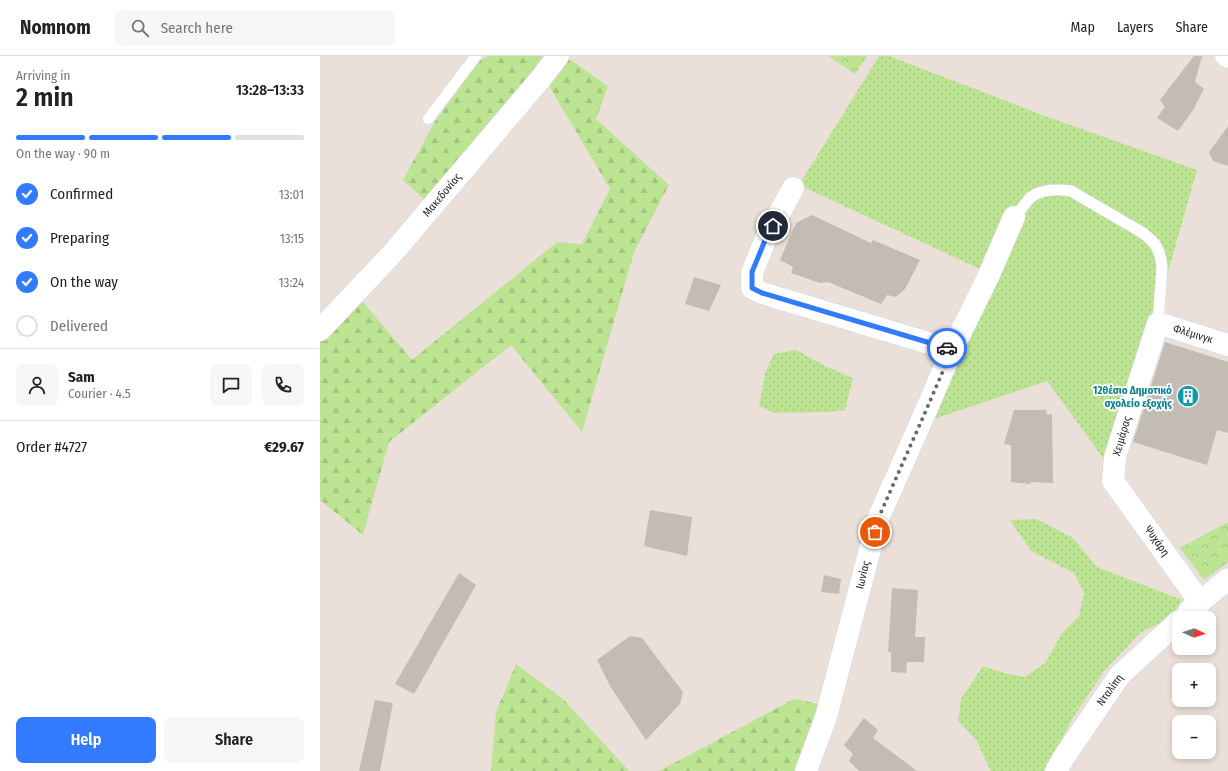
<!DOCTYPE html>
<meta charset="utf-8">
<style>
:root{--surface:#fff;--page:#f6f6f6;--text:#222;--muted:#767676;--line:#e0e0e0;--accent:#327bff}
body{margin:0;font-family:"Fira Sans Condensed",sans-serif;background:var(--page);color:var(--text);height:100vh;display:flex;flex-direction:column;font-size:15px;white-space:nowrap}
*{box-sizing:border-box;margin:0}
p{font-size:13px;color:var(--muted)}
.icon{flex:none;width:22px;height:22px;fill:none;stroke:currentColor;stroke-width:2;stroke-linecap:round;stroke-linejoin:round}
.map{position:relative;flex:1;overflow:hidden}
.side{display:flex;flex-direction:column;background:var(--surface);width:320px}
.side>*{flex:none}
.needle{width:26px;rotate:93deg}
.buttons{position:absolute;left:852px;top:555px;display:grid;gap:8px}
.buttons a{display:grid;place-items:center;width:44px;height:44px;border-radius:8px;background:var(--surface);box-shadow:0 2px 6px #0003;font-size:20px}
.pin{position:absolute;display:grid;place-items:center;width:34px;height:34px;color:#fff;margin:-17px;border:2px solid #fff;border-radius:50%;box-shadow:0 1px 4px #0007}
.courier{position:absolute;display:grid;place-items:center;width:40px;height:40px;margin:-20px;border:3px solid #327bff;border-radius:50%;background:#fff;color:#222;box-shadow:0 1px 5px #0007}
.overview em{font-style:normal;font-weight:600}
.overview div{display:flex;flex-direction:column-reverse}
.overview{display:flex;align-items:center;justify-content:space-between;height:68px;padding:0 16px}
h1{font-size:26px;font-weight:600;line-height:30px}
.bar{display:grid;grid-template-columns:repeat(4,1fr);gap:6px 4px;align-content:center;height:48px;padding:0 16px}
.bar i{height:5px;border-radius:3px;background:var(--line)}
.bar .active{background:var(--accent)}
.bar p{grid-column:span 4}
.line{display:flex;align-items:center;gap:10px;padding:0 16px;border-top:1px solid var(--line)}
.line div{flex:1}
.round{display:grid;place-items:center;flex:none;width:42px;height:42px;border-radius:8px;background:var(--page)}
ol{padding:0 16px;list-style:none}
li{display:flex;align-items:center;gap:12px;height:44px}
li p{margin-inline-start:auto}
li .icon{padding:4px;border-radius:50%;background:var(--accent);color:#fff;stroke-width:4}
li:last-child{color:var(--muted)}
li i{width:22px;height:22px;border:2px solid var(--line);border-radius:50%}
.primary-button{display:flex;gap:8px;margin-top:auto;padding:8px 16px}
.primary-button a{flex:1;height:46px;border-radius:8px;background:var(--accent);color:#fff;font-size:16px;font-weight:600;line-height:46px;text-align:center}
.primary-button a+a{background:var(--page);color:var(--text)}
header{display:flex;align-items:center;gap:24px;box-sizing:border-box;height:56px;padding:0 20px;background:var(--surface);border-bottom:1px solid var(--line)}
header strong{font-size:19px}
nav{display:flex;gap:22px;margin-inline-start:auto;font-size:14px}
.search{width:280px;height:36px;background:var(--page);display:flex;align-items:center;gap:10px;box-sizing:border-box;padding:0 14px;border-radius:8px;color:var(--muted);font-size:15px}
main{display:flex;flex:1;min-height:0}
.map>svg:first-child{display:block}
.grass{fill:url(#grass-dots)}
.forest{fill:url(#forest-firs)}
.park{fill:url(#park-crowns)}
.building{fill:#c2bcb5}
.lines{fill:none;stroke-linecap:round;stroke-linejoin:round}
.lane-casing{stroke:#ced5e2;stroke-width:12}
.street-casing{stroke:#ced5e2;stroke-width:23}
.lane{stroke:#fff;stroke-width:11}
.street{stroke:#fff;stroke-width:22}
.done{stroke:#6c6866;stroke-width:4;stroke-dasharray:0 7.2}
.route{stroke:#327bff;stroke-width:5}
.labels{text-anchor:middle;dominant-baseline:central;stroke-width:3.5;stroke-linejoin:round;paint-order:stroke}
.street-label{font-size:11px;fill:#282828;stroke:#fff}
.culture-label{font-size:11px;font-weight:bold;fill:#0d838f;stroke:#fff;text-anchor:end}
</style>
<header>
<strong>Nomnom</strong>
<div class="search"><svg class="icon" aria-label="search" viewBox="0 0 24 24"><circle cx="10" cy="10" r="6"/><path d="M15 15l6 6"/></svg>Search here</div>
<nav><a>Map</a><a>Layers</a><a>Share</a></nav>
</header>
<main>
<section class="side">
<div class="overview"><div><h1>2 min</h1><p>Arriving in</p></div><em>13:28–13:33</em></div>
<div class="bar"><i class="active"></i><i class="active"></i><i class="active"></i><i></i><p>On the way · 90 m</p></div>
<ol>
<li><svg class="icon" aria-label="check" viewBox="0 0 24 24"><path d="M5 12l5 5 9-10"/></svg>Confirmed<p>13:01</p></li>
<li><svg class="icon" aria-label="check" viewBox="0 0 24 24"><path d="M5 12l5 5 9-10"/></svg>Preparing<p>13:15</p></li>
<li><svg class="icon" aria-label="check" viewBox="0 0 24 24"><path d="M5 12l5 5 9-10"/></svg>On the way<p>13:24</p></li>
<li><i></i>Delivered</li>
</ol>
<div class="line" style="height:72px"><a class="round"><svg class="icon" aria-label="person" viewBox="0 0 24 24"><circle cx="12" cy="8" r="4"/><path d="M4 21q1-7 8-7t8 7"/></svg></a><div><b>Sam</b><p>Courier · 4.5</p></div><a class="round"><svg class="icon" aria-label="chat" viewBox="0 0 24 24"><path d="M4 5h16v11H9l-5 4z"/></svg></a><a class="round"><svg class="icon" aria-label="phone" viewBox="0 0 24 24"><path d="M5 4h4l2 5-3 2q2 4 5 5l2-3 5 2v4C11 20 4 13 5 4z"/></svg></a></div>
<div class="line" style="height:52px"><div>Order #4727</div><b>€29.67</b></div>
<div class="primary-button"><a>Help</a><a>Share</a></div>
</section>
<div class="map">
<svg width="908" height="715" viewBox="0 0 908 715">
<defs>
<pattern id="grass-dots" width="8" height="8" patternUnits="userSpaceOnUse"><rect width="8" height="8" fill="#bce493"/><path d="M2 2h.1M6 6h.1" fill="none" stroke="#a2c47f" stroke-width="1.8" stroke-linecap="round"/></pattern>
<pattern id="forest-firs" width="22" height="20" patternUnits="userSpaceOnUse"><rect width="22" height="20" fill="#bce493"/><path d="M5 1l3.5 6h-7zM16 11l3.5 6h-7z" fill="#a2c47f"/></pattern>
<pattern id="park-crowns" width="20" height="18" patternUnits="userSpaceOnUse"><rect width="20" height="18" fill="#bce493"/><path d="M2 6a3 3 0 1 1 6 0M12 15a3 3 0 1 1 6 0" fill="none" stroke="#a2c47f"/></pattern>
</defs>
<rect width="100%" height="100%" fill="#ebe0d9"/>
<!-- grass -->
<g class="grass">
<polygon points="559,0 569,0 725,60 877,114 836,258 789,410 727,325 614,363 675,220 479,129"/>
<polygon points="476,294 507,311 533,322 525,354 510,356 455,357 439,350 445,317 454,298"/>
<polygon points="716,463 753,482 777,511 862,544 853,558 836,569 821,576 785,614 752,663 738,691 724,715 671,715 656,684 638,665 641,643 663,610 684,617 705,621 726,606 742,577 759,560 764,537 754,517 711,495 690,464"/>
</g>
<!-- forest -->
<g class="forest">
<polygon points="168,0 231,0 109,148 83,124 114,67 159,5"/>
<polygon points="245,0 288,30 276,63 349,129 314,196 262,376 191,289 69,386 43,479 0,444 0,280 38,240 92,304 237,186 262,188 290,133 225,23"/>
<polygon points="196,608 244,644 309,715 171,715 176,656"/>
<polygon points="474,643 499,648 482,715 339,715"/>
</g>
<!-- park -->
<g class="park">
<polygon points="508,0 547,0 535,18"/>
<polygon points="908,466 908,506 884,524 860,492"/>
</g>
<!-- building -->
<g class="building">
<polygon points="874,0 882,0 875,26 884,33 873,54 858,75 837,62 845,51 840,44"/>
<polygon points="908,70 908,110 893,105 889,96"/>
<polygon points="492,159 551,187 553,184 600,204 585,233 576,241 567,239 561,248 508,226 500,227 471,217 473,211 460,204 476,167"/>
<polygon points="374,221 401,229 389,255 365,248"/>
<polygon points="845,286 908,306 908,377 897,374 887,409 813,386"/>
<polygon points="694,354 726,354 727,359 732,358 733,427 711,426 710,428 691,426 691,389 684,388"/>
<polygon points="330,454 372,461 367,500 324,490"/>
<polygon points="139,517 156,529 94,638 75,628"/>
<polygon points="504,519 521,523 519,538 501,536"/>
<polygon points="572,532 598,534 595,581 605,581 604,606 587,606 586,617 571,616 571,596 568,596"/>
<polygon points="310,580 322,582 363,636 360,648 326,684 290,630 277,604"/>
<polygon points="55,644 73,647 60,715 39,715"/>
<polygon points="544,662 558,674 553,682 597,715 539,715 529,705 533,698 524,689"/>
</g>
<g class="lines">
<!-- lane casing -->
<g class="lane-casing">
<g id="lane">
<polyline points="108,63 156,0"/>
<path d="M694 161C700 155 705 147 711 141 722 133 739 133 751 135L823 177 829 182 835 188 839 196 841 204 842 212 838 267"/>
</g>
</g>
<!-- street casing -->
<g class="street-casing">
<g id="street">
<polyline points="906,0 908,1"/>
<polyline points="473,132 446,182 432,217 432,232 442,237 632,294"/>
<polyline points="0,274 71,199 218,26 238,0"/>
<polyline points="880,546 793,425 795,401 838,267 908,289"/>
<polyline points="869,555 908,523"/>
<polyline points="486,715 506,661 558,463 604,359 632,294 668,221 694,161"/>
<polyline points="736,715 744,701 800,619 859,565"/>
</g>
</g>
<!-- lane -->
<use href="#lane" class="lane"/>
<!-- street -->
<use href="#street" class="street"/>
</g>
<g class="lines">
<!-- done -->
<polyline class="done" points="555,476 558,463 604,359 632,294 627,292"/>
<!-- route -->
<polyline class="route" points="453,170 446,182 432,216 432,232 442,237 627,292"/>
</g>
<!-- icons -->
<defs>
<g id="building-disc" transform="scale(1.15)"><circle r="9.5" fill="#0f9aa8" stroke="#fff"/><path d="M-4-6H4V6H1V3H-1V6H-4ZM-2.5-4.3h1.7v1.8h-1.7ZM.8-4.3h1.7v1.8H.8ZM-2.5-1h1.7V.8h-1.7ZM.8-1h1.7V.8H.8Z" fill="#fff"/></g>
</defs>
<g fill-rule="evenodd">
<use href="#building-disc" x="868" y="340"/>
</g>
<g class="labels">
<!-- street labels -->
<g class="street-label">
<text transform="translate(122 139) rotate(-50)">Μακεδονίας</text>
<text transform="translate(873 278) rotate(17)">Φλέμινγκ</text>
<text transform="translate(802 380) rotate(-74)">Χειμάρας</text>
<text transform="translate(837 485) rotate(55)">Ψυχάρη</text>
<text transform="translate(543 519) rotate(-76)">Ιωνίας</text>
<text transform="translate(790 634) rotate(-54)">Νταλίπη</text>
</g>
<!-- culture labels -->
<g class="culture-label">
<text x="852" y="334">12θέσιο Δημοτικό<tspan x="852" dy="13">σχολείο εξοχής</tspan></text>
</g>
</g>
</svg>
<div class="buttons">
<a><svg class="needle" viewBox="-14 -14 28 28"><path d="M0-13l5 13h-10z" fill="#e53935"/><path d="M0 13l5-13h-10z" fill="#767676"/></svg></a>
<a>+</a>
<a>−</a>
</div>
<div class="pin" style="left:555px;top:476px;background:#ea580c"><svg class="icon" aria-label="bag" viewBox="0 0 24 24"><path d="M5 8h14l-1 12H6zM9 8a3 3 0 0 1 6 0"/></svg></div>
<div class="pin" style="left:453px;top:170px;background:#1f2937"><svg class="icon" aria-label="home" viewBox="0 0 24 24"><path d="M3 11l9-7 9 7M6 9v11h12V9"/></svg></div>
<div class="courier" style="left:627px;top:292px"><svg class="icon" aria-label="car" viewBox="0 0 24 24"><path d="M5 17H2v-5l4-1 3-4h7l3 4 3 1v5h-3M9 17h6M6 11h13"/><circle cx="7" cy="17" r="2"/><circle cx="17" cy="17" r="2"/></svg></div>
</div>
</main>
